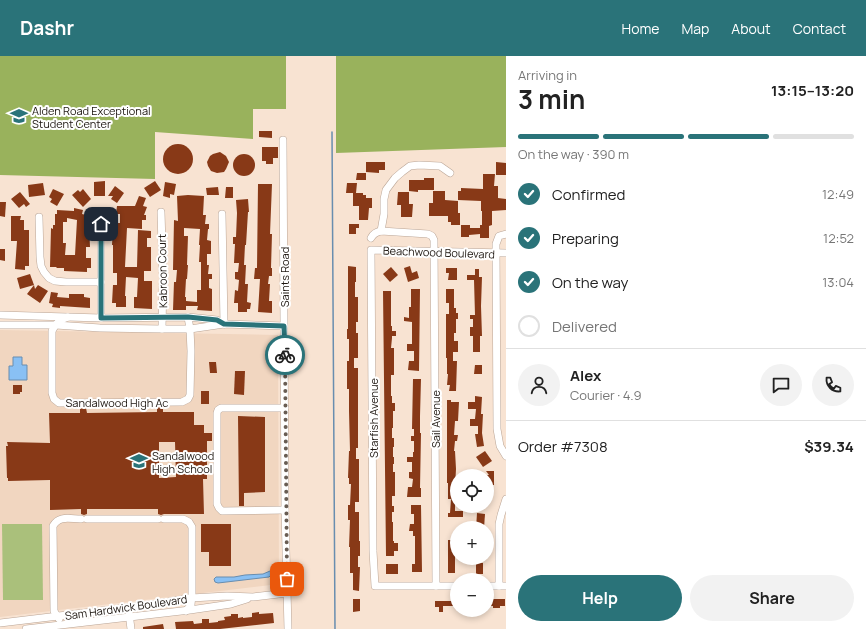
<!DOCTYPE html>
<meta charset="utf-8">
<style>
:root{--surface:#fff;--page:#f2f2f2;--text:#222;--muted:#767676;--line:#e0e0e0;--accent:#2a7379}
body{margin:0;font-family:Manrope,sans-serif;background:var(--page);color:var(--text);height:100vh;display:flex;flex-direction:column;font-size:15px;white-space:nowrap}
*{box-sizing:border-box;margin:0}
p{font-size:13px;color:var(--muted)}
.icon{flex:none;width:22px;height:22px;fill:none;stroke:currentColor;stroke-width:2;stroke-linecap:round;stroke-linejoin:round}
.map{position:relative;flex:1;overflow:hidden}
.panel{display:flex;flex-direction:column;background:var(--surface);width:360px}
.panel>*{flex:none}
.fabs{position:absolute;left:450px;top:413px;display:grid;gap:8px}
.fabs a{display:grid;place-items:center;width:44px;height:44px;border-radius:50%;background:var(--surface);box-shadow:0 2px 6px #0003;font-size:20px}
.pin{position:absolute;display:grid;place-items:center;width:34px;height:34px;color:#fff;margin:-17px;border-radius:8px;box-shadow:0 2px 6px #0006}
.courier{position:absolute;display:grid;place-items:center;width:40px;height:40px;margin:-20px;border:3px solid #2a7379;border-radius:50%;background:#fff;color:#222;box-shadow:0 1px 5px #0007}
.overview em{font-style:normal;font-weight:700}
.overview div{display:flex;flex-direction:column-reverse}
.overview{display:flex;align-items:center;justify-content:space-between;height:68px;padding:0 12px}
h1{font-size:26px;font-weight:700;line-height:30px}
.bar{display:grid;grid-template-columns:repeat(4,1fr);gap:6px 4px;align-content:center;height:48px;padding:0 12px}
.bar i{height:5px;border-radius:3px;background:var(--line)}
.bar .current{background:var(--accent)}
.bar p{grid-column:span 4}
.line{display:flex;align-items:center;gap:10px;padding:0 12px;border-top:1px solid var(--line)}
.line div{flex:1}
.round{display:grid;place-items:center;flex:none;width:42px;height:42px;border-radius:21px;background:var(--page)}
ol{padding:0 12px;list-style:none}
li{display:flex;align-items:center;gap:12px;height:44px}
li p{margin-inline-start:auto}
li .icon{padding:4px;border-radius:50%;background:var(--accent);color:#fff;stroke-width:4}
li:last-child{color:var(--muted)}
li i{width:22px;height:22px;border:2px solid var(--line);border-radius:50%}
.button{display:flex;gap:8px;margin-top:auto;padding:8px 12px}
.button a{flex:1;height:46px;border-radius:24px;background:var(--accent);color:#fff;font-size:16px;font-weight:700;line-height:46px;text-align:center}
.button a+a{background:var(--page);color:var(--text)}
header{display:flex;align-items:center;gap:24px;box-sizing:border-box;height:56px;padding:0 20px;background:var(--accent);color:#fff}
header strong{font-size:19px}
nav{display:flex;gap:22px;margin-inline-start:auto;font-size:14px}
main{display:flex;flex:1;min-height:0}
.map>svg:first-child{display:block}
.built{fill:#f1d6c0}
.green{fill:#aac07b}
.forest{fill:#99b25c}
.water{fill:#89c0f4;stroke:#688daf}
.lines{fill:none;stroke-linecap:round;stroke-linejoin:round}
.stream{stroke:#688daf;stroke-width:1.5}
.building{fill:#883917;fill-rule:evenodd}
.minor-casing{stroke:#baa596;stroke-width:8}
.minor{stroke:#fff;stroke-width:7}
.done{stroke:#695d53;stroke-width:4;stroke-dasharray:0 7.2}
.route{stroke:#2a7379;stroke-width:5}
.labels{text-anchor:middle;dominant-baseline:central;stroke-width:4;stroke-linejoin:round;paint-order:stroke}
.poi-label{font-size:11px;fill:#1c150f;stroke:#fff;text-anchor:start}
.street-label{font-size:11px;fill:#1c150f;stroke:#fff}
</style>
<header>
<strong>Dashr</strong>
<nav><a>Home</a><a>Map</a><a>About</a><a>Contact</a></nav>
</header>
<main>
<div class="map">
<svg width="506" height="573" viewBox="0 0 506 573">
<rect width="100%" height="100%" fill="#f8e3d2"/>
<!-- built -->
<polygon class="built" points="0,274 278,279 279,528 0,561"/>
<!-- green -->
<polygon class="green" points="2,468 42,468 43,544 3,544"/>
<!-- forest -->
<g class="forest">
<polygon points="0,0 286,0 286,53 253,53 253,83 155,76 155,123 0,119"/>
<polygon points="336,0 506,0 506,91 336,97"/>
</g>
<!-- water -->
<g class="water">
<polygon points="13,301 22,301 22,309 27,309 27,324 9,324 9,310 13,310"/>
<polygon points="270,515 271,516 272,518 269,521 218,527 215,526 214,523 216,521 234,521 245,519 263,518"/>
</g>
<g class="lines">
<!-- stream -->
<polyline class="stream" points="332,76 335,573"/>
</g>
<!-- building -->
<g class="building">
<polygon points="259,75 272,75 272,82 259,81"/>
<circle cx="178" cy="103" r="15"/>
<polygon points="262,91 278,91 278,102 273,102 273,108 266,108 266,105 262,105"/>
<polygon points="220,96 226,100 229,106 226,113 224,116 217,117 211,115 208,110 207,106 210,100 213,98"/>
<circle cx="244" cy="109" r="11"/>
<polygon points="366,106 385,106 385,114 379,114 379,117 366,116"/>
<polygon points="496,106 506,107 506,119 496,119"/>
<polygon points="357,117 366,117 366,124 356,124"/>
<polygon points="483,118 495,118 494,130 498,130 498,142 506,143 506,154 492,155 492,169 489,170 489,182 480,182 480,178 469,179 469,181 461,181 461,169 470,169 470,172 480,172 480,169 482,169 482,155 481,155 481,145 458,144 458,135 461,135 461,132 483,133"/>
<polygon points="424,122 434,122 434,134 418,134 418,136 409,135 409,124 424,124"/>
<polygon points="105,125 105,140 94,140 94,126"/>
<polygon points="155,125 161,134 150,141 144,132"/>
<polygon points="165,126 176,128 174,139 170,138 170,142 163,140"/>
<polygon points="43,127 45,139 29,141 28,129"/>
<polygon points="347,127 357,127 356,137 363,137 363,139 366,139 366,142 372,142 372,152 369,152 368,164 359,164 359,150 353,150 353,137 346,137"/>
<polygon points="258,128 272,128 270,178 272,178 271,212 272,212 272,220 269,220 268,228 270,228 269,245 272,245 272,257 258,256 260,223 254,223 255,212 257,212"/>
<polygon points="115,130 124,137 117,147 111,143 113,140 108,140"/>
<polygon points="218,131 219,139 207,139 206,132"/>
<polygon points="226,131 233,131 233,142 225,142"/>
<polygon points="53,133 64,138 57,150 50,146 52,143 49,141"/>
<polygon points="83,133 91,143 83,151 72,139 78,134 80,136"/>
<polygon points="433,135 445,135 445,144 458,145 458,157 460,157 460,169 451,169 451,166 448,166 448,160 429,160 429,147 433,147"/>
<polygon points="20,136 30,148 26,151 24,148 19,152 11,143"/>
<polygon points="398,136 409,136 409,148 413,148 412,161 401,161 401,149 397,149"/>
<path d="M188 139 204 140 203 159H206L205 168H209V173H208L207 184 211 185V198H207V209H209L208 218H212V223H209V232L212 233V255L197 254 198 250H186V254H173L174 226H176L177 214H173L174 164 178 165 177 140ZM184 172 200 173 199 189H200L199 206H201V234H197V246L186 245V241H185L186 223H187L188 209H187L188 180H184Z"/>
<polygon points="139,140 146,142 143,150 147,151 144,159 146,159 146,164 142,164 142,173 127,172 125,211 137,211 138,174 151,175 151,182 147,182 147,191 151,191 151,215 144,215 144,225 152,225 152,253 134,252 134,241 137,241 138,222 126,221 125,240 126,240 126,251 116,251 116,247 112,247 113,229 117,229 117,217 113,217 113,189 112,189 113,171 117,171 117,167 120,167 120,158 116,158 117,150 135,150"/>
<polygon points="248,143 249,156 248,156 246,189 245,189 244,209 246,209 245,228 248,228 247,246 251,247 250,253 247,253 247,256 238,256 238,247 234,247 235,234 238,235 239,224 235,223 235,216 238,216 239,207 234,207 235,188 233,188 233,181 236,181 237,157 236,144"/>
<polygon points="0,146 6,146 5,161 0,160"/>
<path d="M74 152 83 154 82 158 86 159 84 169H89L90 191H86V202H91V212H87V216L64 215V212H57L56 211H50L51 172 53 173V169H55V158H57V154L74 155ZM67 162 77 164 75 199H65L66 187H63V166H67Z"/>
<polygon points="11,160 21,160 20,164 24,164 24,174 29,174 29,210 25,210 25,214 15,213 17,185 11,185"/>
<polygon points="349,168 359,168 359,172 356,172 356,178 349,178"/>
<polygon points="0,193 5,193 5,205 0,204"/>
<polygon points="348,210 356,211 356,226 355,226 355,241 358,241 358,266 356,266 356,277 358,277 358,302 354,302 354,312 358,312 358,392 356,392 356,403 359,403 359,446 355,446 355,456 359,456 359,485 360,485 360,500 358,500 358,511 360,511 359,535 353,534 353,517 350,517 350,491 349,491 350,464 348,464 348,449 350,449 351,428 349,428 349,422 348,422 349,395 350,395 349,355 349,333 347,333 347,305 349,305 349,283 347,283 347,273 348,273"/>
<polygon points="410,210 412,217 417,215 419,222 408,226 404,212"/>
<polygon points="391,211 398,219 390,226 383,218"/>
<polygon points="446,212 457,212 457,224 448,224 449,217 446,217"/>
<polygon points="475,213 479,213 479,221 482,221 481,250 482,280 480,280 480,296 473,296 473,280 470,280 470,271 473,271 473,263 470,263 470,259 475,259 474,224 467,224 467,219 475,219"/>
<polygon points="30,218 34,229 20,233 17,222"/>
<polygon points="34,229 35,233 38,229 48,235 40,247 27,238"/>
<polygon points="411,233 420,233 419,315 408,314 409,305 414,305 414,295 407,295 407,288 412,288 412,266 404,265 404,261 409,262 409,251 411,251"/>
<polygon points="446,233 454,233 454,252 456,252 456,257 458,257 458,263 456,263 456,277 454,277 454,285 458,285 458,296 453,296 453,305 457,305 456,335 449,335 450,329 447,329 448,318 447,318 447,302 446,302 446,258 449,258 449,247 446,247"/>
<polygon points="383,235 391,235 391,270 392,270 392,275 396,275 396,280 392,280 392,282 391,292 394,292 394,319 391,319 391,340 392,340 392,347 395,347 395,355 393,355 393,372 392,372 392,382 394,382 394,391 393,391 393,401 394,401 394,408 393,408 393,416 395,416 395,440 392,440 392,450 394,450 394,456 392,456 392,466 393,466 393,485 394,485 394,487 398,487 398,495 394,495 394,500 386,500"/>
<polygon points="51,236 58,237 57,241 69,242 69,238 84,238 84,241 90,242 90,252 60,250 60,252 52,251 53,248 49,247"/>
<polygon points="209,306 216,306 217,317 210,317"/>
<polygon points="475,309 482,309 482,318 474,318"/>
<polygon points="235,315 245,315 244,339 234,338"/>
<polygon points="413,323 421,323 420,360 420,377 421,377 420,432 421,432 421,441 407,441 408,431 412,431 413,423 409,422 409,416 412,416 412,406 407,406 407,401 413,401 413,396 414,396 414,385 411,385 411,380 414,380 414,373 412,373"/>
<polygon points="13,329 22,329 22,336 20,336 20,338 13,338"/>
<rect x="201" y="335" width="8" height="13"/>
<polygon points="475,340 482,341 481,358 483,358 482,377 484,390 477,391 475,378 478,378 478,370 470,370 470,363 475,363 476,353 468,353 468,346 475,346"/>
<polygon points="447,344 451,344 451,346 459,346 458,365 455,365 454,379 458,379 457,385 455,385 454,395 455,395 456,413 455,431 457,431 457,444 455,444 455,455 463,455 463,461 448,461 448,457 450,457 451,443 448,443 448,427 447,427"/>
<path d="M157 351H163V356H194V369H204V377H212V385H207V423H203L204 458H164L161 459 158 458V453H87V458L84 459 81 458V453L50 454V424L8 425V422H7L6 390H8L7 386 50 387 49 357H80V352H86L87 357 157 356ZM159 386H175L176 421 159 422Z"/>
<polygon points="238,360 265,361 265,436 244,437 244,450 239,450"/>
<polygon points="485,395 492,405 483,411 476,401"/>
<polygon points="486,415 494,415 494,429 487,429 487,419 489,419"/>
<polygon points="411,449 421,449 422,516 412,516 412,508 415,508 415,480 413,480 413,475 409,475 410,468 414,468 414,458 411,458"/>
<polygon points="477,457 485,458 484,472 476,472"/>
<polygon points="201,468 231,468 231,510 209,510 209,496 201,496"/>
<polygon points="448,484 457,484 457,494 455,494 455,517 448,517"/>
<rect x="476" y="507" width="7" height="11"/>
<rect x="386" y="508" width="12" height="10"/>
<polygon points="353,543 360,543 360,555 353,556"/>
<polygon points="451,543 457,544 457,550 443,550 443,556 439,556 439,551 435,551 435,545 451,545"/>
<polygon points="487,543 505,543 505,550 500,550 500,552 493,552 493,550 487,550"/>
<polygon points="259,556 259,558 273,557 274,567 220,573 176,573 175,566 193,565 194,568 202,567 202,563 209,563 209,567 218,566 218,565 225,564 224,561 231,560 231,558 238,558 238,562 243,561 243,562 252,561 252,557"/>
<polygon points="163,568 164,573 143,573 143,571"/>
</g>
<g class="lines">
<!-- minor casing -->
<g class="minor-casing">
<g id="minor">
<polyline points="283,84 285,454 288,573"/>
<polyline points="161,156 163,222 162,273"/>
<polyline points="101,157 101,262"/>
<polyline points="222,158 224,268"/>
<polyline points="39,161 40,201 41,210 44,216 49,222 55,225 66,226 101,226"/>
<polyline points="381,175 384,158 384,143 386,134 395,122 402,116 410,110 419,109 440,110 450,117"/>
<polyline points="506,178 499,180 496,188 497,373 500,390 506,400"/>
<path d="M371 182C373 178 376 176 381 175L428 178 432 180 434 184 436 530"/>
<polyline points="0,259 101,262 188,261 217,264 224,268"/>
<path d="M68 261C60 263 55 268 52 275V337L54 343 59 347 182 346 188 343 190 339 191 295 190 273 188 261"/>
<polyline points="0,269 56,269 100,272 162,273 190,273 224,268 284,270"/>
<polyline points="285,352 221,352 218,354 217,357 217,448 219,452 222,455 285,454"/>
<polyline points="87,463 158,463"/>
<polyline points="164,463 183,463 189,466 192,471 192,538 191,549 186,555"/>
<polyline points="457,530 375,530 373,495 371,194 506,197"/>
<polyline points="487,530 506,530"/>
<polyline points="499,530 499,468 501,459 506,443"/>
<polyline points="129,557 131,573"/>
<path d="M59 563 54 555 53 470C59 459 70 463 81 463"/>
<polyline points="0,567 150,549 191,542 227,540 253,541 287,537"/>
<polyline points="26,573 190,554 231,548 247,543"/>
</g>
</g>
<!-- minor -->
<use href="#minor" class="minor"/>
</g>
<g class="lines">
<!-- done -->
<polyline class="done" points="285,299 287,523"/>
<!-- route -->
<polyline class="route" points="101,168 101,262 188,261 217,264 224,268 284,270 285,299"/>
</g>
<!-- icons -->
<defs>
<g id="school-bare" transform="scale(1.38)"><path d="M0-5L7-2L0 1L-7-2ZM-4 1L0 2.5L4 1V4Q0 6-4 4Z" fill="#2a7379" stroke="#fff" stroke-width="2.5" paint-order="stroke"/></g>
</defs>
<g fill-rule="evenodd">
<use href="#school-bare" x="19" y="60"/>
<use href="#school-bare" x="139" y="405"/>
</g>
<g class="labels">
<!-- poi labels -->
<g class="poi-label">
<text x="32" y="54">Alden Road Exceptional<tspan x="32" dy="13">Student Center</tspan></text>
<text x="152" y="399">Sandalwood<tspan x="152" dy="13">High School</tspan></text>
</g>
<!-- street labels -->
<g class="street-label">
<text transform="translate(439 196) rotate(2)">Beachwood Boulevard</text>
<text transform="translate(162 215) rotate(-91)">Kabroon Court</text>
<text transform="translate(284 221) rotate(-90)">Saints Road</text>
<text x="117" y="346">Sandalwood High Ac</text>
<text transform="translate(373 362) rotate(-90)">Starfish Avenue</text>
<text transform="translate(435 363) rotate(-90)">Sail Avenue</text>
<text transform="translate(126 551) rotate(-8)">Sam Hardwick Boulevard</text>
</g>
</g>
</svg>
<div class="fabs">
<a><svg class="icon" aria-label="locate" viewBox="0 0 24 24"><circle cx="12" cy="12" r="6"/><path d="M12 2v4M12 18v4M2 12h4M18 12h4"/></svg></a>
<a>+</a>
<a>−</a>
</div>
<div class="pin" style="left:287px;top:523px;background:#ea580c"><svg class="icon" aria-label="bag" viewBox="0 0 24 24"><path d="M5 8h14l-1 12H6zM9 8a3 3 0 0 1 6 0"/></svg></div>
<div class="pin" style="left:101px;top:168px;background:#1f2937"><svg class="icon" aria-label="home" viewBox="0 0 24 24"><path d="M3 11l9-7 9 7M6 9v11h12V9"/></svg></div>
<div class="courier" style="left:285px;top:299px"><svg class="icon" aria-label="bike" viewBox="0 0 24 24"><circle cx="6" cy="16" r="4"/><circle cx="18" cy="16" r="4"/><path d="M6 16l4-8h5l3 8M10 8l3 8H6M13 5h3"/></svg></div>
</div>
<section class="panel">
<div class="overview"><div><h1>3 min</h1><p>Arriving in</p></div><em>13:15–13:20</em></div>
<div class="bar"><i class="current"></i><i class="current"></i><i class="current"></i><i></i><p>On the way · 390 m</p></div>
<ol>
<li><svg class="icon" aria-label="check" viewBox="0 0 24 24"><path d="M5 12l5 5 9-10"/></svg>Confirmed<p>12:49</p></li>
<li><svg class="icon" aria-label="check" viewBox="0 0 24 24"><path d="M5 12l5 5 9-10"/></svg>Preparing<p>12:52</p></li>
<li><svg class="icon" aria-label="check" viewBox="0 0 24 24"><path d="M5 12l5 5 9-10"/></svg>On the way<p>13:04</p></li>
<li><i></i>Delivered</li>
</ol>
<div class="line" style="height:72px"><a class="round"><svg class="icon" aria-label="person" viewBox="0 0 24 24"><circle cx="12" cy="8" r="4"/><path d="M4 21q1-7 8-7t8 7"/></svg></a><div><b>Alex</b><p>Courier · 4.9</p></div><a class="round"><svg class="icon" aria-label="chat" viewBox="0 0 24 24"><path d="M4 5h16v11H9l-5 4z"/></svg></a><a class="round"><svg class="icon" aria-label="phone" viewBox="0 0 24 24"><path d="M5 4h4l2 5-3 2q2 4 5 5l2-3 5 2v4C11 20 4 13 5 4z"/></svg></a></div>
<div class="line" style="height:52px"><div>Order #7308</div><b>$39.34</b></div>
<div class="button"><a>Help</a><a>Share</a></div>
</section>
</main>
